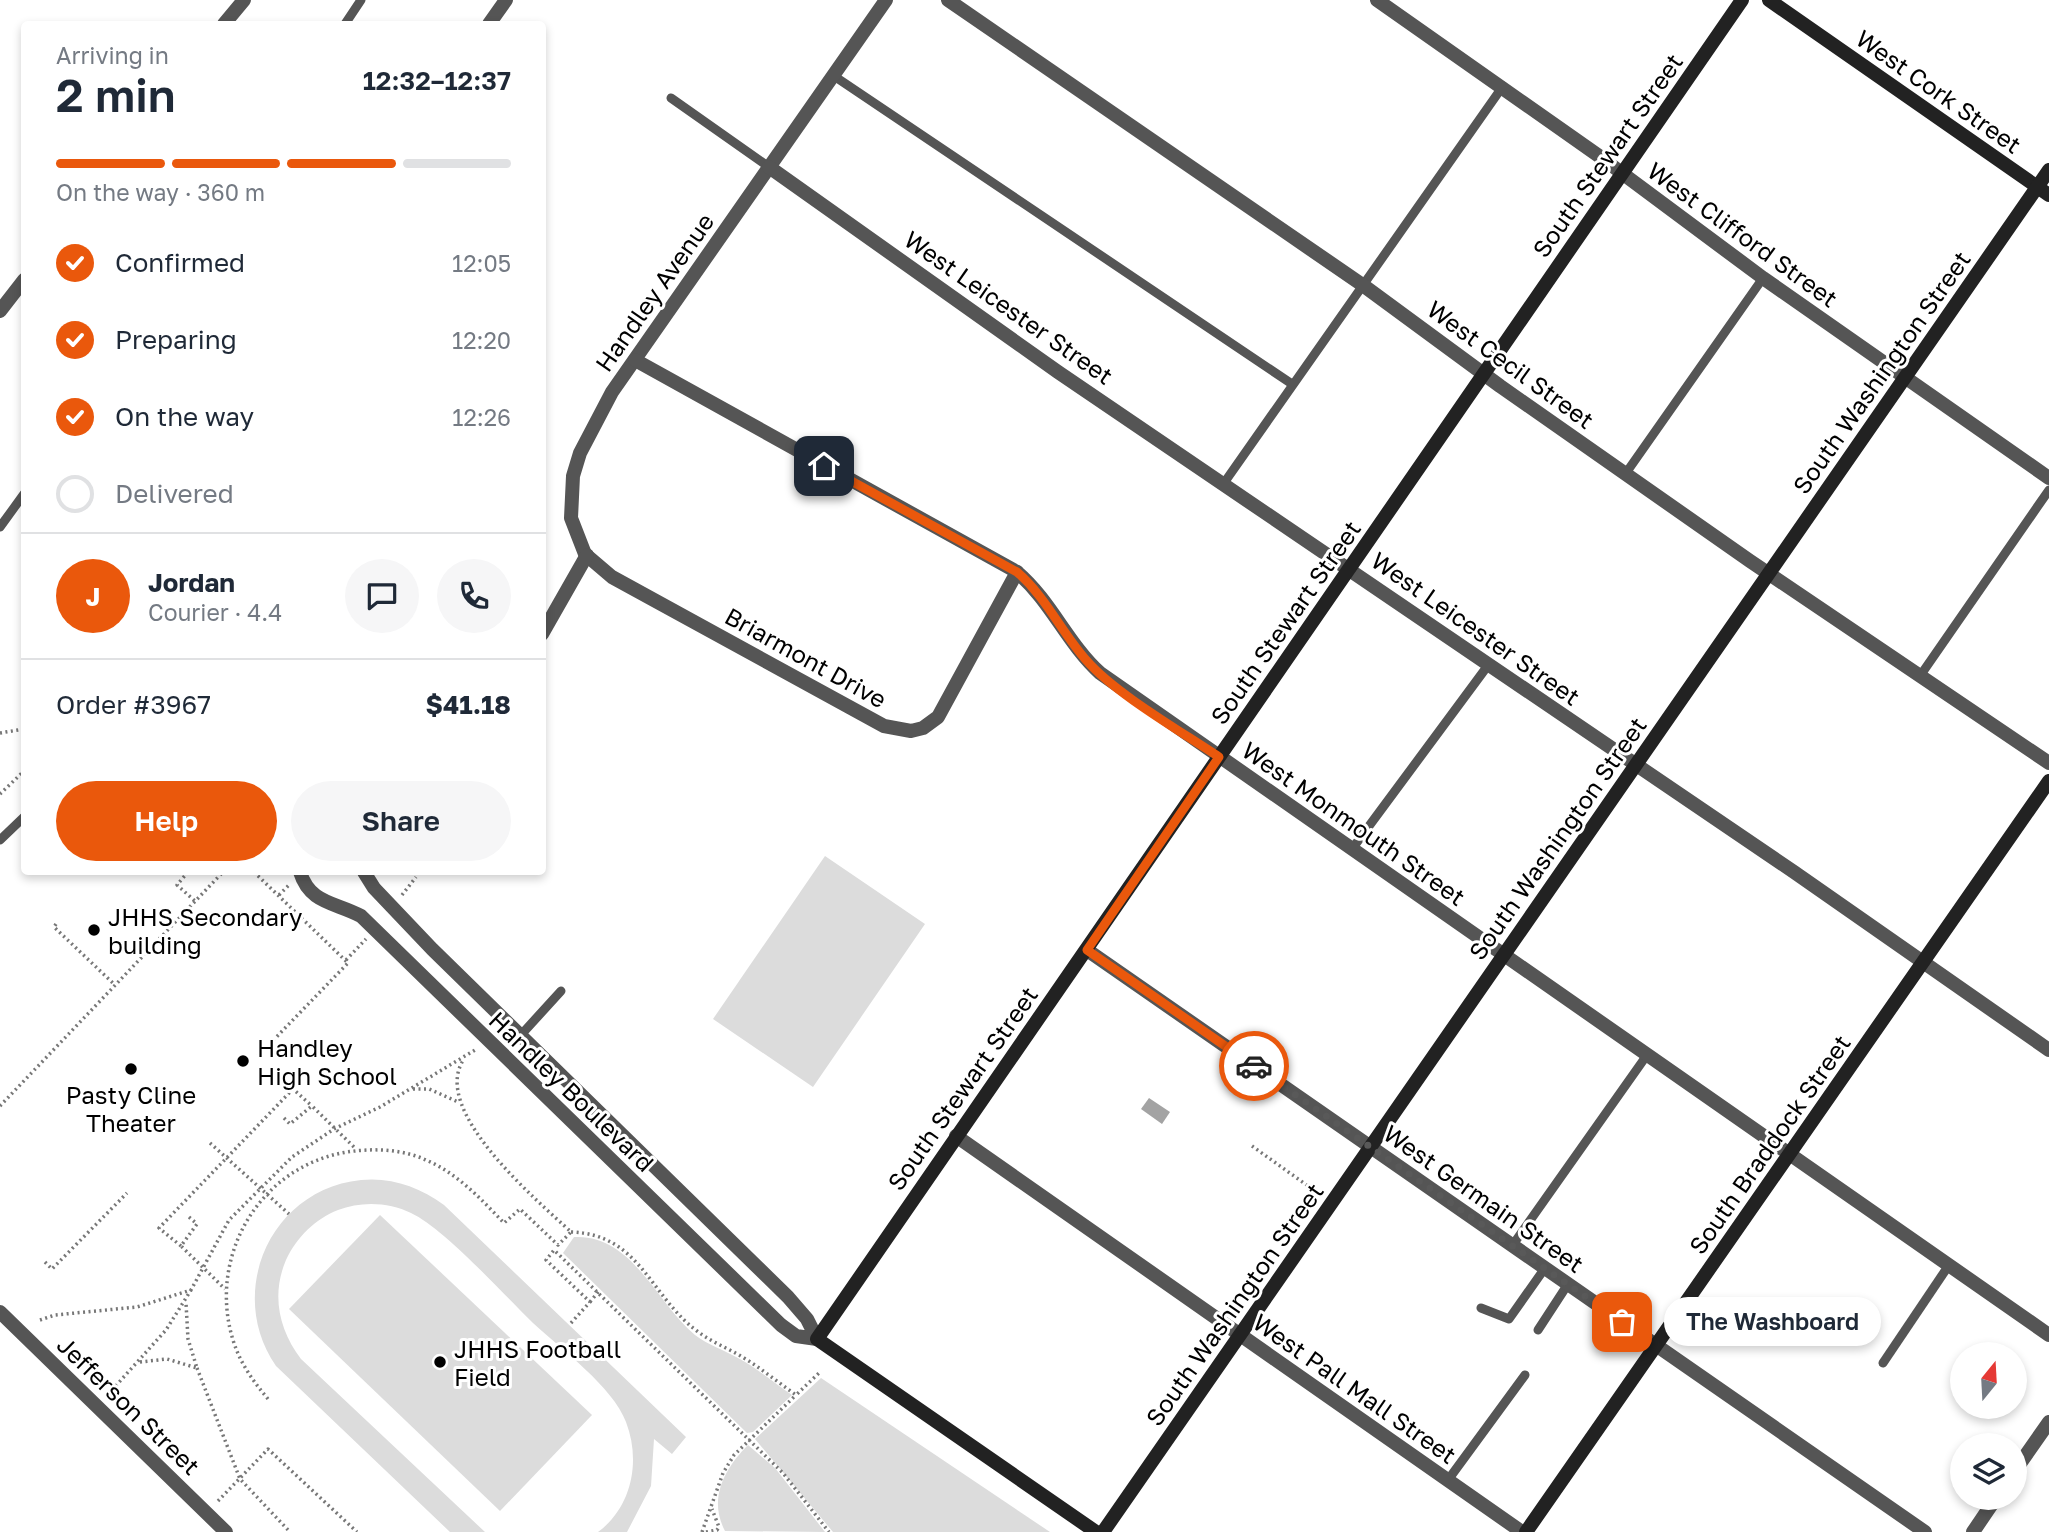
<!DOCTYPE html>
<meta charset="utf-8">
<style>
:root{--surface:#fff;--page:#f6f6f7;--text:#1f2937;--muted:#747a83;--line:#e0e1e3;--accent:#ea580c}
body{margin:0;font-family:"Golos Text",sans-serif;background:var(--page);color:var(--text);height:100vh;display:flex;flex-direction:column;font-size:26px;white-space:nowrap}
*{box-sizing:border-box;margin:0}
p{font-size:23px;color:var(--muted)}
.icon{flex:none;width:38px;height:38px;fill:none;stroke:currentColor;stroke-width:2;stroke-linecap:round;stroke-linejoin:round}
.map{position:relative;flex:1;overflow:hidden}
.side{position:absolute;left:21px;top:21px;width:525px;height:854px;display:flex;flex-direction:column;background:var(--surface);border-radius:7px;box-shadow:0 4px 10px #0003}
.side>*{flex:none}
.needle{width:46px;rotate:18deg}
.fabs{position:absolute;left:1950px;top:1342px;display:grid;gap:14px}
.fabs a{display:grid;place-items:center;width:77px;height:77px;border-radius:50%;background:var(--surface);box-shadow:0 4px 10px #0003;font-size:35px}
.pin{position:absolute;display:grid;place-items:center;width:60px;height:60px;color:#fff;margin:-30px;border-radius:14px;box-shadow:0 4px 10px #0006}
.courier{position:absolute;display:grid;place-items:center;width:70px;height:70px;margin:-35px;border:5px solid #ea580c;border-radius:50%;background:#fff;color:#222;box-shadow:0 2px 9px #0007}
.bubble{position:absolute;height:49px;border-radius:24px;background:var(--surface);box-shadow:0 4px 10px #0003;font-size:23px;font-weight:600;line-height:49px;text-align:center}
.summary em{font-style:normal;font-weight:600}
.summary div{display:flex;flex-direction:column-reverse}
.summary{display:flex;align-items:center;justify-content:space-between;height:119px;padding:0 35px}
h1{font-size:46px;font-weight:600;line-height:52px}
.bar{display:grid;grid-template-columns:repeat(4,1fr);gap:10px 7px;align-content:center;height:84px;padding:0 35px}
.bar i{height:9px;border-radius:5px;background:var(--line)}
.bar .current{background:var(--accent)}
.bar p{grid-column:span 4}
.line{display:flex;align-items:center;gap:18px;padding:0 35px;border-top:2px solid var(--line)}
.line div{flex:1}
.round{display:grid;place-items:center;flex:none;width:74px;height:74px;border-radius:37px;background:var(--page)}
ol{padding:0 35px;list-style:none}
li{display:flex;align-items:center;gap:21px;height:77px}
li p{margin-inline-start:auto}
li .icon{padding:7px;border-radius:50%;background:var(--accent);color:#fff;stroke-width:4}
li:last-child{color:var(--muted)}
li i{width:38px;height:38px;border:4px solid var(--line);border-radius:50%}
.action{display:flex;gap:14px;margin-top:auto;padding:14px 35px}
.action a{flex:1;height:80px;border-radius:42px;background:var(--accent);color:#fff;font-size:28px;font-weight:600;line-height:80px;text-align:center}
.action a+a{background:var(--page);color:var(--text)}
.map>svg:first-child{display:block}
.green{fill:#dcdcdc}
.water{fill:#a3a3a3}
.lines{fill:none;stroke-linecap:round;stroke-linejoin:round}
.path{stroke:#777;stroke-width:3.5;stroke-dasharray:2 3.5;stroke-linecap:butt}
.lane{stroke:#555;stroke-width:9}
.street{stroke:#555;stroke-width:14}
.secondary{stroke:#222;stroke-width:14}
.done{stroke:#595959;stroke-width:7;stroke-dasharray:0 12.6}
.route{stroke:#ea580c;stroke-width:9}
.poi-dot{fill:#000;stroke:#fff;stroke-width:2.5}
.labels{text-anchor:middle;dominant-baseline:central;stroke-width:6;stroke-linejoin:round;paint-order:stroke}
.street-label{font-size:24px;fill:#000;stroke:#fff}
.poi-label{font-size:24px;fill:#000;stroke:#fff;text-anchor:start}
</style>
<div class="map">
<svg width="2049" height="1532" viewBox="0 0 2049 1532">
<rect width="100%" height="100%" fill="#fff"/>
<!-- green -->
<g class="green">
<polygon points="825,856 925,924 813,1087 713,1019"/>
<path d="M361 1180C392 1177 419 1187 444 1205L686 1437 672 1454 654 1439 651 1486 627 1532H598C632 1507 641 1461 626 1422 613 1387 561 1349 533 1323 503 1294 445 1229 411 1213 389 1202 361 1201 338 1210 315 1219 297 1237 286 1260 271 1295 279 1330 301 1359L485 1532H450L276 1366C225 1292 271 1189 361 1180Z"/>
<polygon points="380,1215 592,1415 500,1511 289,1309"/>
<path d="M574 1237C633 1234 656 1303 695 1335 708 1345 724 1350 738 1358 757 1368 774 1383 792 1395L753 1432 747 1433 563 1253Z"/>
<polygon points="821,1378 1050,1532 833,1532 755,1439"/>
<path d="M748 1445 775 1468 825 1532 725 1531C708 1499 724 1469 748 1445Z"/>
</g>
<!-- water -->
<polygon class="water" points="1149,1098 1170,1112 1162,1124 1141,1109"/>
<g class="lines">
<!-- path -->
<g class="path">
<polyline points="0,733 24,729"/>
<polyline points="0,794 24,771"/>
<polyline points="188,872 177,885 195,901"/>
<polyline points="254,872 348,963 258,1056"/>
<polyline points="279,895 289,885"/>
<polyline points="402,895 416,877"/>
<polyline points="56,924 54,927 115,985"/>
<polyline points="346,960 366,939"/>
<polyline points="413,1089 429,1089 458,1102"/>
<polyline points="0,1106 223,872"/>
<polyline points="284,1118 290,1124 312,1106 356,1149"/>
<polyline points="210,1143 289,1214"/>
<polyline points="1252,1146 1315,1191"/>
<polyline points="189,1217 197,1224 181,1246 225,1289"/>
<path d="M571 1232C640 1234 650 1296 697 1331 711 1342 728 1348 744 1358 762 1369 779 1383 796 1395L819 1373"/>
<polyline points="181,1246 159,1228 293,1089 312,1106"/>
<polyline points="45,1262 52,1269 127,1193"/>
<polyline points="590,1302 599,1291"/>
<polyline points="40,1320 55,1315 137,1307 191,1290 229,1220 292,1157 334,1129 380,1107 475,1050"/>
<polyline points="571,1323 590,1302 546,1260 554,1250 783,1473 829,1532"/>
<polyline points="140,1362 167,1359 197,1368 188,1339 186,1303"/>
<polyline points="197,1368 240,1479 290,1532"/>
<polyline points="112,1390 166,1330 191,1290"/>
<path d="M268 1399C253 1381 240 1363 233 1340 207 1256 260 1166 347 1152 373 1148 402 1149 426 1160 457 1173 481 1199 504 1223L520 1209 558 1245 571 1232C537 1200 429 1110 464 1059"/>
<polyline points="218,1501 268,1449 357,1532"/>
<polyline points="702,1532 723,1473 734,1455 796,1395"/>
<polyline points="706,1532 717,1530 719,1527 712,1509"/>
</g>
<!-- lane -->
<g class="lane">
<polyline points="345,24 361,0"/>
<polyline points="834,76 1292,384"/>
<polyline points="671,98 769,167"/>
<polyline points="1626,473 1763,278"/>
<polyline points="1224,483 1503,86"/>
<polyline points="0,527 24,494"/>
<polyline points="1920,676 2049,490"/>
<polyline points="0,840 24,817"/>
<polyline points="1352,849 1489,664"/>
<polyline points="520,1036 561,991"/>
<polyline points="1512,1246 1647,1055"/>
<polyline points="1481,1308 1509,1319 1545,1268"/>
<polyline points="1538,1330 1568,1284"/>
<polyline points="1883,1363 1949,1265"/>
<polyline points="1448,1480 1525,1375"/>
</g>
<!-- street -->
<g class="street">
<polyline points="886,0 612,392 580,453 573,476 571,518 585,554 612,577 884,726 911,731 923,728 938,717 1017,572"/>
<polyline points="948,0 1364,286 1500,386 1750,561 2049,763"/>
<polyline points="1377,0 1599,156 1763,278 2049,478"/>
<polyline points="224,24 244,0"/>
<polyline points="489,24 506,0"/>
<polyline points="769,167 1058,372 1794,872 2049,1050"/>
<polyline points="0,311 24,280"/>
<path d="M635 360 1017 572C1051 601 1067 643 1100 673L2049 1335"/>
<polyline points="542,634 587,555"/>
<path d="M300 872C310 904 335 902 361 916L781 1325 796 1336 817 1339 807 1319 788 1297 432 949 374 888 364 872"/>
<polyline points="1087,950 1925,1532"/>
<polyline points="956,1136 1522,1532"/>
<polyline points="0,1312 226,1532"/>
<polyline points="2014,1472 2049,1422"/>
<polyline points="1973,1532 1996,1498"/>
</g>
<!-- secondary -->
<g class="secondary">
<polyline points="1769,0 2049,195"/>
<polyline points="1096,1532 817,1339 1742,0"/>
<polyline points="1103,1532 2049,170"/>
<polyline points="1526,1532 2049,781"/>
</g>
</g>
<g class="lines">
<!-- done -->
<polyline class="done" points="1254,1066 1622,1322"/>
<!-- route -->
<path class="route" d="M824 466 1017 572C1047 598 1061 632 1087 661 1116 694 1182 732 1219 757L1087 950 1254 1066"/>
</g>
<!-- markers -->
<g class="poi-dot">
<circle cx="94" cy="930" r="7"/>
<circle cx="243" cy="1061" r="7"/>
<circle cx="131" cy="1069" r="7"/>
<circle cx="440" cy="1362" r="7"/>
</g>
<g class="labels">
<!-- street labels -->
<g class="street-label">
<text transform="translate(1939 91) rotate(35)">West Cork Street</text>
<text transform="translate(1607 155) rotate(-55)">South Stewart Street</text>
<text transform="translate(1743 234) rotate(36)">West Clifford Street</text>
<text transform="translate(654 292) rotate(-55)">Handley Avenue</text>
<text transform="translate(1009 307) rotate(35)">West Leicester Street</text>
<text transform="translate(1511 364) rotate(36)">West Cecil Street</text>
<text transform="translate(1881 372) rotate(-55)">South Washington Street</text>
<text transform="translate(1285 622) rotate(-55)">South Stewart Street</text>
<text transform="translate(1476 628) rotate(35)">West Leicester Street</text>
<text transform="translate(806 657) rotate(29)">Briarmont Drive</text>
<text transform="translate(1354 823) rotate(35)">West Monmouth Street</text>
<text transform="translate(1557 838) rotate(-55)">South Washington Street</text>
<text transform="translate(962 1088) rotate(-55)">South Stewart Street</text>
<text transform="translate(572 1091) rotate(44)">Handley Boulevard</text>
<text transform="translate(1769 1144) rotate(-55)">South Braddock Street</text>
<text transform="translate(1484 1198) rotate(35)">West Germain Street</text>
<text transform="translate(1234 1304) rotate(-55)">South Washington Street</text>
<text transform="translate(1355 1388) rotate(35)">West Pall Mall Street</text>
<text transform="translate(129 1405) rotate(44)">Jefferson Street</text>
</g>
<!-- poi labels -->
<g class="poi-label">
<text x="108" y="916">JHHS Secondary<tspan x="108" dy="28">building</tspan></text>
<text x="257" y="1047">Handley<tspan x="257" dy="28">High School</tspan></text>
<text x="131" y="1094" text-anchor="middle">Pasty Cline<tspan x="131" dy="28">Theater</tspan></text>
<text x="454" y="1348">JHHS Football<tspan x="454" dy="28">Field</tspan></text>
</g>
</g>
</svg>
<div class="fabs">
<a><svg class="needle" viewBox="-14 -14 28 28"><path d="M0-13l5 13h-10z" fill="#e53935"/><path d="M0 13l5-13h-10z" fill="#747a83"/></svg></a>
<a><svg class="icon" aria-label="layers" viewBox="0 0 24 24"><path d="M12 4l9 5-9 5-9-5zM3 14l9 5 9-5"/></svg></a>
</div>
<div class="pin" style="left:1622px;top:1322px;background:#ea580c"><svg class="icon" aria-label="bag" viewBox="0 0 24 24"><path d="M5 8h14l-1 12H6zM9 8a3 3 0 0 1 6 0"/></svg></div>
<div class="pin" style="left:824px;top:466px;background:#1f2937"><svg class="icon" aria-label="home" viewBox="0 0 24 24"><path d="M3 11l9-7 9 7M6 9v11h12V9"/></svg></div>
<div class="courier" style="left:1254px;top:1066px"><svg class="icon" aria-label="car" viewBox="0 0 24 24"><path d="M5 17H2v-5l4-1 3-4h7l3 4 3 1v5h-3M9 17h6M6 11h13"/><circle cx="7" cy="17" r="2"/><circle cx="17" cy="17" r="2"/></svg></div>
<div class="bubble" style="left:1664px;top:1297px;width:217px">The Washboard</div>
<section class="side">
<div class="summary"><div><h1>2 min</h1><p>Arriving in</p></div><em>12:32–12:37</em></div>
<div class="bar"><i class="current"></i><i class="current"></i><i class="current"></i><i></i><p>On the way · 360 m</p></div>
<ol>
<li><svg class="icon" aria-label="check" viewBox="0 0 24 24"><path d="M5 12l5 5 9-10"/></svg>Confirmed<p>12:05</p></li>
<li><svg class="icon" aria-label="check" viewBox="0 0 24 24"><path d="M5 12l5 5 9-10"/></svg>Preparing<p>12:20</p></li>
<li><svg class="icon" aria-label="check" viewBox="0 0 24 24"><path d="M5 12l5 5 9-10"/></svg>On the way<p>12:26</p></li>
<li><i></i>Delivered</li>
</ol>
<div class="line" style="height:126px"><b class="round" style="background:var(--accent);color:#fff">J</b><div><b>Jordan</b><p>Courier · 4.4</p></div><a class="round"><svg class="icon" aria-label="chat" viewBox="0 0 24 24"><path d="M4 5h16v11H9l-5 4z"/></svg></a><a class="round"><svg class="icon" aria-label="phone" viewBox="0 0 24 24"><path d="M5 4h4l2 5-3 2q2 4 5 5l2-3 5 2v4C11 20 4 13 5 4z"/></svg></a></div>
<div class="line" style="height:91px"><div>Order #3967</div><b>$41.18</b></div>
<div class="action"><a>Help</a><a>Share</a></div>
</section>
</div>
